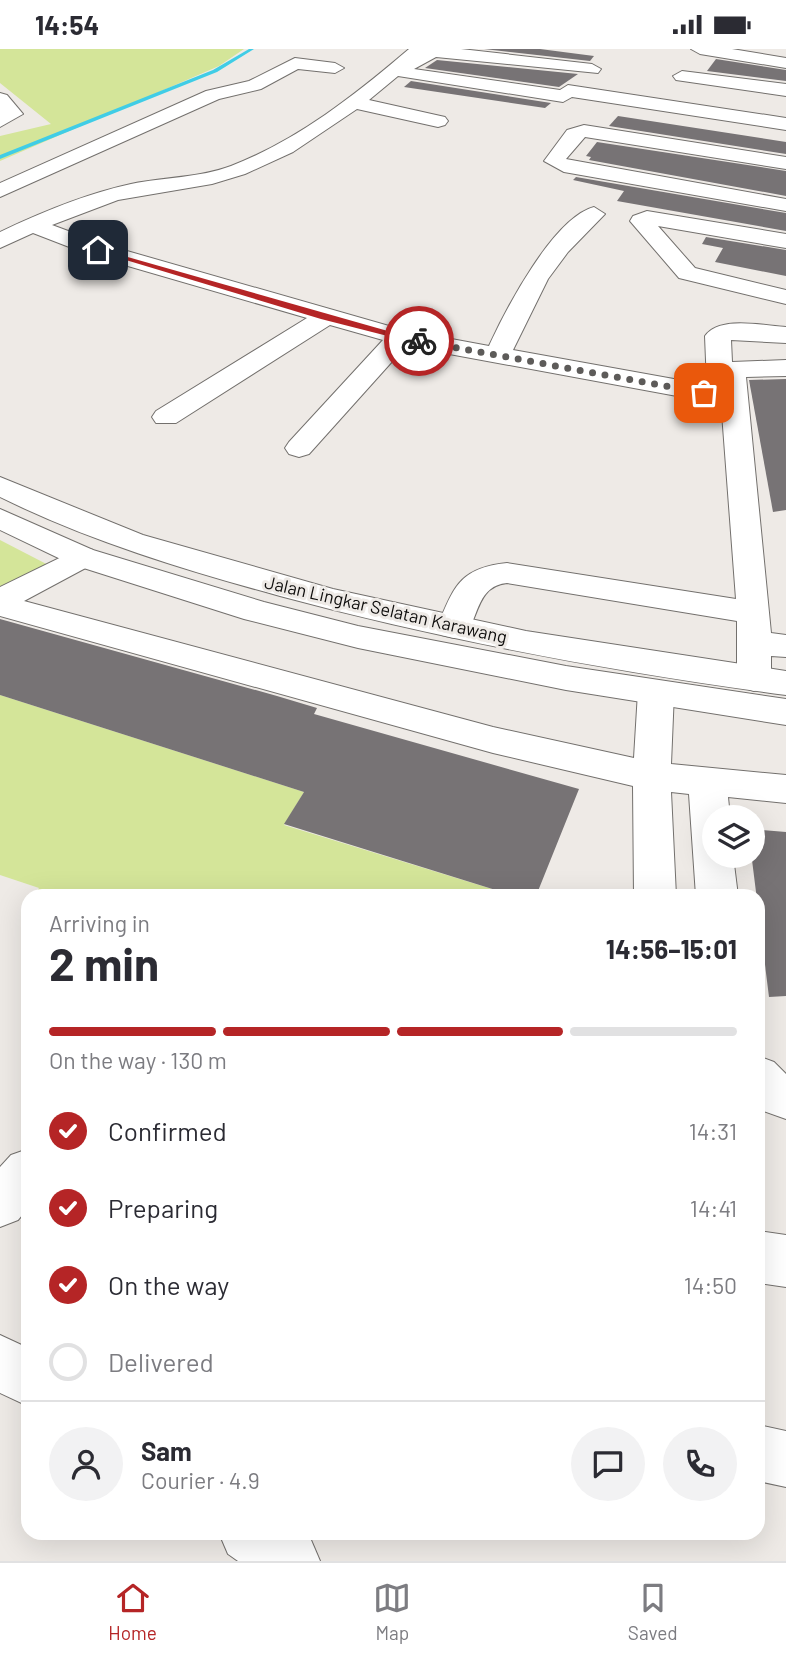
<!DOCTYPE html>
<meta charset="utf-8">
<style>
:root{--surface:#fff;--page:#f2f2f3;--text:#2b2b33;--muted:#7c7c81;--line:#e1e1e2;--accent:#b52526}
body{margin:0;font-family:Barlow,sans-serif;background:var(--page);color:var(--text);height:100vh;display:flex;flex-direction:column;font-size:26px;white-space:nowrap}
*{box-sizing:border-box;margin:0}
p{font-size:23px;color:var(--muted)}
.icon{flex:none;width:38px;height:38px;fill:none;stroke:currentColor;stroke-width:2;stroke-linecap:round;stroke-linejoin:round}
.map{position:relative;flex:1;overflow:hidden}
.drawer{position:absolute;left:21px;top:840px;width:744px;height:651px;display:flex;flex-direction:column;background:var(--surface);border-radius:21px;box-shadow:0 7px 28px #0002}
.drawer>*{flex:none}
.controls{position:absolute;left:702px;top:756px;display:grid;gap:14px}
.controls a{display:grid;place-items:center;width:63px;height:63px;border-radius:50%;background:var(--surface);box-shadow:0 7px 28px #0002;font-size:35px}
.pin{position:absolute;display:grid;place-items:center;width:60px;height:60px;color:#fff;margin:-30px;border-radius:14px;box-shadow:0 4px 10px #0006}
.courier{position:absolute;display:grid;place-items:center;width:70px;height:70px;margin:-35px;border:5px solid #b52526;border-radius:50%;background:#fff;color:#222;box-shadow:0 2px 9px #0007}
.head em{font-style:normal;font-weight:700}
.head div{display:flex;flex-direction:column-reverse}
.head{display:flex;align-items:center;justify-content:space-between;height:119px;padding:0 28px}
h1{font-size:46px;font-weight:700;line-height:52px}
.bar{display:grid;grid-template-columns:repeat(4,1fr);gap:10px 7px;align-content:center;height:84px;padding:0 28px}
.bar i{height:9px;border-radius:5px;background:var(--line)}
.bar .current{background:var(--accent)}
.bar p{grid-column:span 4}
.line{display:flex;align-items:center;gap:18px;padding:0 28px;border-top:2px solid var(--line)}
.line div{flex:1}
.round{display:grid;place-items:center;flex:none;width:74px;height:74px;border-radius:37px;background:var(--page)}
ol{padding:0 28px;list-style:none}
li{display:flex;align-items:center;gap:21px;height:77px}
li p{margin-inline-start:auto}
li .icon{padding:7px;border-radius:50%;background:var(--accent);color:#fff;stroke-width:4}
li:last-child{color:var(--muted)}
li i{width:38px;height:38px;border:4px solid var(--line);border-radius:50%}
.status{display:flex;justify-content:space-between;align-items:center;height:49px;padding:0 35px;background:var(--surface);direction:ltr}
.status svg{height:19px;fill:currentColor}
.tabs{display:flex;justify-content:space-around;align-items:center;height:98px;border-top:2px solid var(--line);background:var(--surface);font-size:19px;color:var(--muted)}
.tabs a{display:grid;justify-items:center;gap:4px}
.tabs .current{color:var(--accent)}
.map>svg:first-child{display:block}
.green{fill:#d4e599}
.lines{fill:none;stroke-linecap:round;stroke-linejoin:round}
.stream{fill:#40cde6;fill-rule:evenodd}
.building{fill:#777375}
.minor-casing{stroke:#73706d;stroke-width:2}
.major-casing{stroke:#73706d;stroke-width:2}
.minor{fill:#fff;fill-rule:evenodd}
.major{fill:#fff;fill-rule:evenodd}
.route{fill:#b52526}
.done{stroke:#5d5b59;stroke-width:7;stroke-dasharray:0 12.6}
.labels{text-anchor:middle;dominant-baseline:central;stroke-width:6;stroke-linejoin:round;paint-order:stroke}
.street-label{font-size:18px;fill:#0f0e0d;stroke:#eeeae6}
</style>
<div class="status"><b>14:54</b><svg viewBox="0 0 49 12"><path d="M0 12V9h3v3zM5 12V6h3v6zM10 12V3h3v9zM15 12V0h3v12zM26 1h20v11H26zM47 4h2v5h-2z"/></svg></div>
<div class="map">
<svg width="786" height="1512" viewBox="0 0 786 1512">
<rect width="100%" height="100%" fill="#eeeae6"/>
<!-- green -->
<g class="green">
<polygon points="0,0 244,0 219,17 0,112 0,87 51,75 0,34"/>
<polygon points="0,491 58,521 0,551"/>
<polygon points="0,646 304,743 284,776 515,847 34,847 39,839 0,826"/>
</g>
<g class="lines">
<!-- stream -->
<polygon class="stream" points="249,0 254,0 217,23 0,110 0,106 213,21"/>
</g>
<!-- building -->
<g class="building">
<polygon points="484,0 540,0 594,7 590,12"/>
<polygon points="716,10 786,21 786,32 707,22"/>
<polygon points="437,11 578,25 559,38 425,19"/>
<polygon points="411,32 551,54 545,59 404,38"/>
<polygon points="618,67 786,93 786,105 609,77"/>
<polygon points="597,93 786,122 786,147 589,111 591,108 586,107"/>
<polygon points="576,128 786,164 786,182 617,152 624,142 573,131"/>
<polygon points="706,188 786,201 786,227 715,213 723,199 702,195"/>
<polygon points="786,330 786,461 773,463 749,331"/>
<polygon points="0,570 277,647 317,659 314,665 579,740 536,847 515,847 284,775 304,743 0,646"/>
<polygon points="752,780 786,783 786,947 769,948 752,811"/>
</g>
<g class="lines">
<!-- minor casing -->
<g class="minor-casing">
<g id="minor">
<path d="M409 0H461L592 15 601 20 598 24 436 8 414 20 560 41 568 36 786 69V81L572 48 563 53 398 27 369 51 445 68 448 72 445 76 438 78 357 60 293 103 245 125 212 135 118 151 52 176 106 196 403 281 489 297C506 260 553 169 594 158L605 165 568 203 548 230 513 301 707 336 705 287C720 266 764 277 786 278V294L731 291 732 313 786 311V327L746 328 771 584 786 586V608L771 607V630L766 638 754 642 742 638 737 630V572L507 534C478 537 479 565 466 586L454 589 442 586 437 578C454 538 459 519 507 514L736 550 721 351 704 352 406 297 309 405 299 408 289 405 285 399 289 393 383 291 330 276 176 374H156L152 368 156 362 307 269 90 206 33 184 0 199V183C42 163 85 145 131 135 164 128 199 129 231 117 298 91 355 46 409 0Z"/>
<polygon points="691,0 732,0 786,9 786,19 700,5"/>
<polygon points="295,9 335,14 344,19 335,24 298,20 261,40 219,50 0,148 0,134 206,42 249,32"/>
<polygon points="682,22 786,35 786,47 676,31 673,27"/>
<polygon points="0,44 7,46 23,65 0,78"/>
<polygon points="584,76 786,108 786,120 585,88 566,110 786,150 786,162 564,123 544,112 567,81"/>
<polygon points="647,162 786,185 786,199 658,177 695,219 786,241 786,255 679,229 630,172 633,167"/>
<polygon points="82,498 93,501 98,508 93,515 24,552 493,678 634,709 638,643 644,634 656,631 668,634 674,643 671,715 786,726 786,754 728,748 730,768 714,768 714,807 733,807 738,847 696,847 689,745 671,743 676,847 634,847 633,737 493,704 0,567 0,538"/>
<polygon points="758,1007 774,1013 786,1025 786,1070 758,1060"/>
<polygon points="28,1100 28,1159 18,1171 0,1178 0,1118 11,1106"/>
<polygon points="758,1182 786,1186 786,1238 758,1234"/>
<polygon points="0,1286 28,1299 28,1357 0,1344"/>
<polygon points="758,1376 786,1382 786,1438 758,1432"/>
<polygon points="219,1484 301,1484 311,1491 320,1512 238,1512 228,1505"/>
</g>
</g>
<!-- major casing -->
<g class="major-casing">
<g id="major">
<path d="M0 428 143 486 333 540 526 582 786 622V646C615 623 447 592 280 547 185 521 89 492 0 448Z"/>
<polygon points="0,460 93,501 264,553 358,577 566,617 786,650 786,676 566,641 358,599 244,570 71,515 0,481"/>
</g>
</g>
<!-- minor -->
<use href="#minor" class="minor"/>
<!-- major -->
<use href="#major" class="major"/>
</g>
<!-- route -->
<polygon class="route" points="96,199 423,292 419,295 321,270 96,202"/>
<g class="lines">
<!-- done -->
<polyline class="done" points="419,292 704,344"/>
</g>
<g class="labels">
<!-- street labels -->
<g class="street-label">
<text transform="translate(386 560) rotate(13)">Jalan Lingkar Selatan Karawang</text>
</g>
</g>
</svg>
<div class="controls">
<a><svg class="icon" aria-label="layers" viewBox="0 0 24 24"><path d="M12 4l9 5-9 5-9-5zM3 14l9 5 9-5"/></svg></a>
</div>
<div class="pin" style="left:704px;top:344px;background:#ea580c"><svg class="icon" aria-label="bag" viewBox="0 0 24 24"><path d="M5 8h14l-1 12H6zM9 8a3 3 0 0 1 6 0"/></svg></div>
<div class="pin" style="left:98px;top:201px;background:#1f2937"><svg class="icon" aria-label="home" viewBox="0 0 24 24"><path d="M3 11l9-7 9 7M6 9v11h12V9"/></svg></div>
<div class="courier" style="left:419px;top:292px"><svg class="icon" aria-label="bike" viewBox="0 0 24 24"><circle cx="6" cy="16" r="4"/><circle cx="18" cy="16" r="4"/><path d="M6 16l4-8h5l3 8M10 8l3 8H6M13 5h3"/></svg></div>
<section class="drawer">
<div class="head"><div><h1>2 min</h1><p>Arriving in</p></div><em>14:56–15:01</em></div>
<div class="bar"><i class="current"></i><i class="current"></i><i class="current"></i><i></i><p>On the way · 130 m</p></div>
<ol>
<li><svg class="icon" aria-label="check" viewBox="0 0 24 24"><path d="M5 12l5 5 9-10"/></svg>Confirmed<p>14:31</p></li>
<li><svg class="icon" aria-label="check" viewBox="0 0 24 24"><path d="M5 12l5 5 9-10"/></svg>Preparing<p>14:41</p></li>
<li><svg class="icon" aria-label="check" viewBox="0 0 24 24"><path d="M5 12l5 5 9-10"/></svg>On the way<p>14:50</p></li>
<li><i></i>Delivered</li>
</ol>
<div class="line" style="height:126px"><a class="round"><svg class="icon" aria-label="person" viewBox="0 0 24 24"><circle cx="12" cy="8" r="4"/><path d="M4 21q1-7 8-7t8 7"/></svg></a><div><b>Sam</b><p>Courier · 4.9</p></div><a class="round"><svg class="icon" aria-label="chat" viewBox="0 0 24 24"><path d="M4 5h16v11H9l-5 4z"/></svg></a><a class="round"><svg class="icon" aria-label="phone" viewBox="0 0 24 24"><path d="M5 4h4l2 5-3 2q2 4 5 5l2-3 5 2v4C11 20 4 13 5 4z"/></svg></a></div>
</section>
</div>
<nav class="tabs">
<a class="current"><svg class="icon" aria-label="home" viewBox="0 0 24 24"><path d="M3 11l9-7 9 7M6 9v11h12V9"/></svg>Home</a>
<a><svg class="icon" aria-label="map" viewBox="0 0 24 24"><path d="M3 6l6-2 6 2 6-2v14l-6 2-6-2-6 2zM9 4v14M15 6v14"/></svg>Map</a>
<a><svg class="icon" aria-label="saved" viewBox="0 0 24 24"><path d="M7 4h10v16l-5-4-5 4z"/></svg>Saved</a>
</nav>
